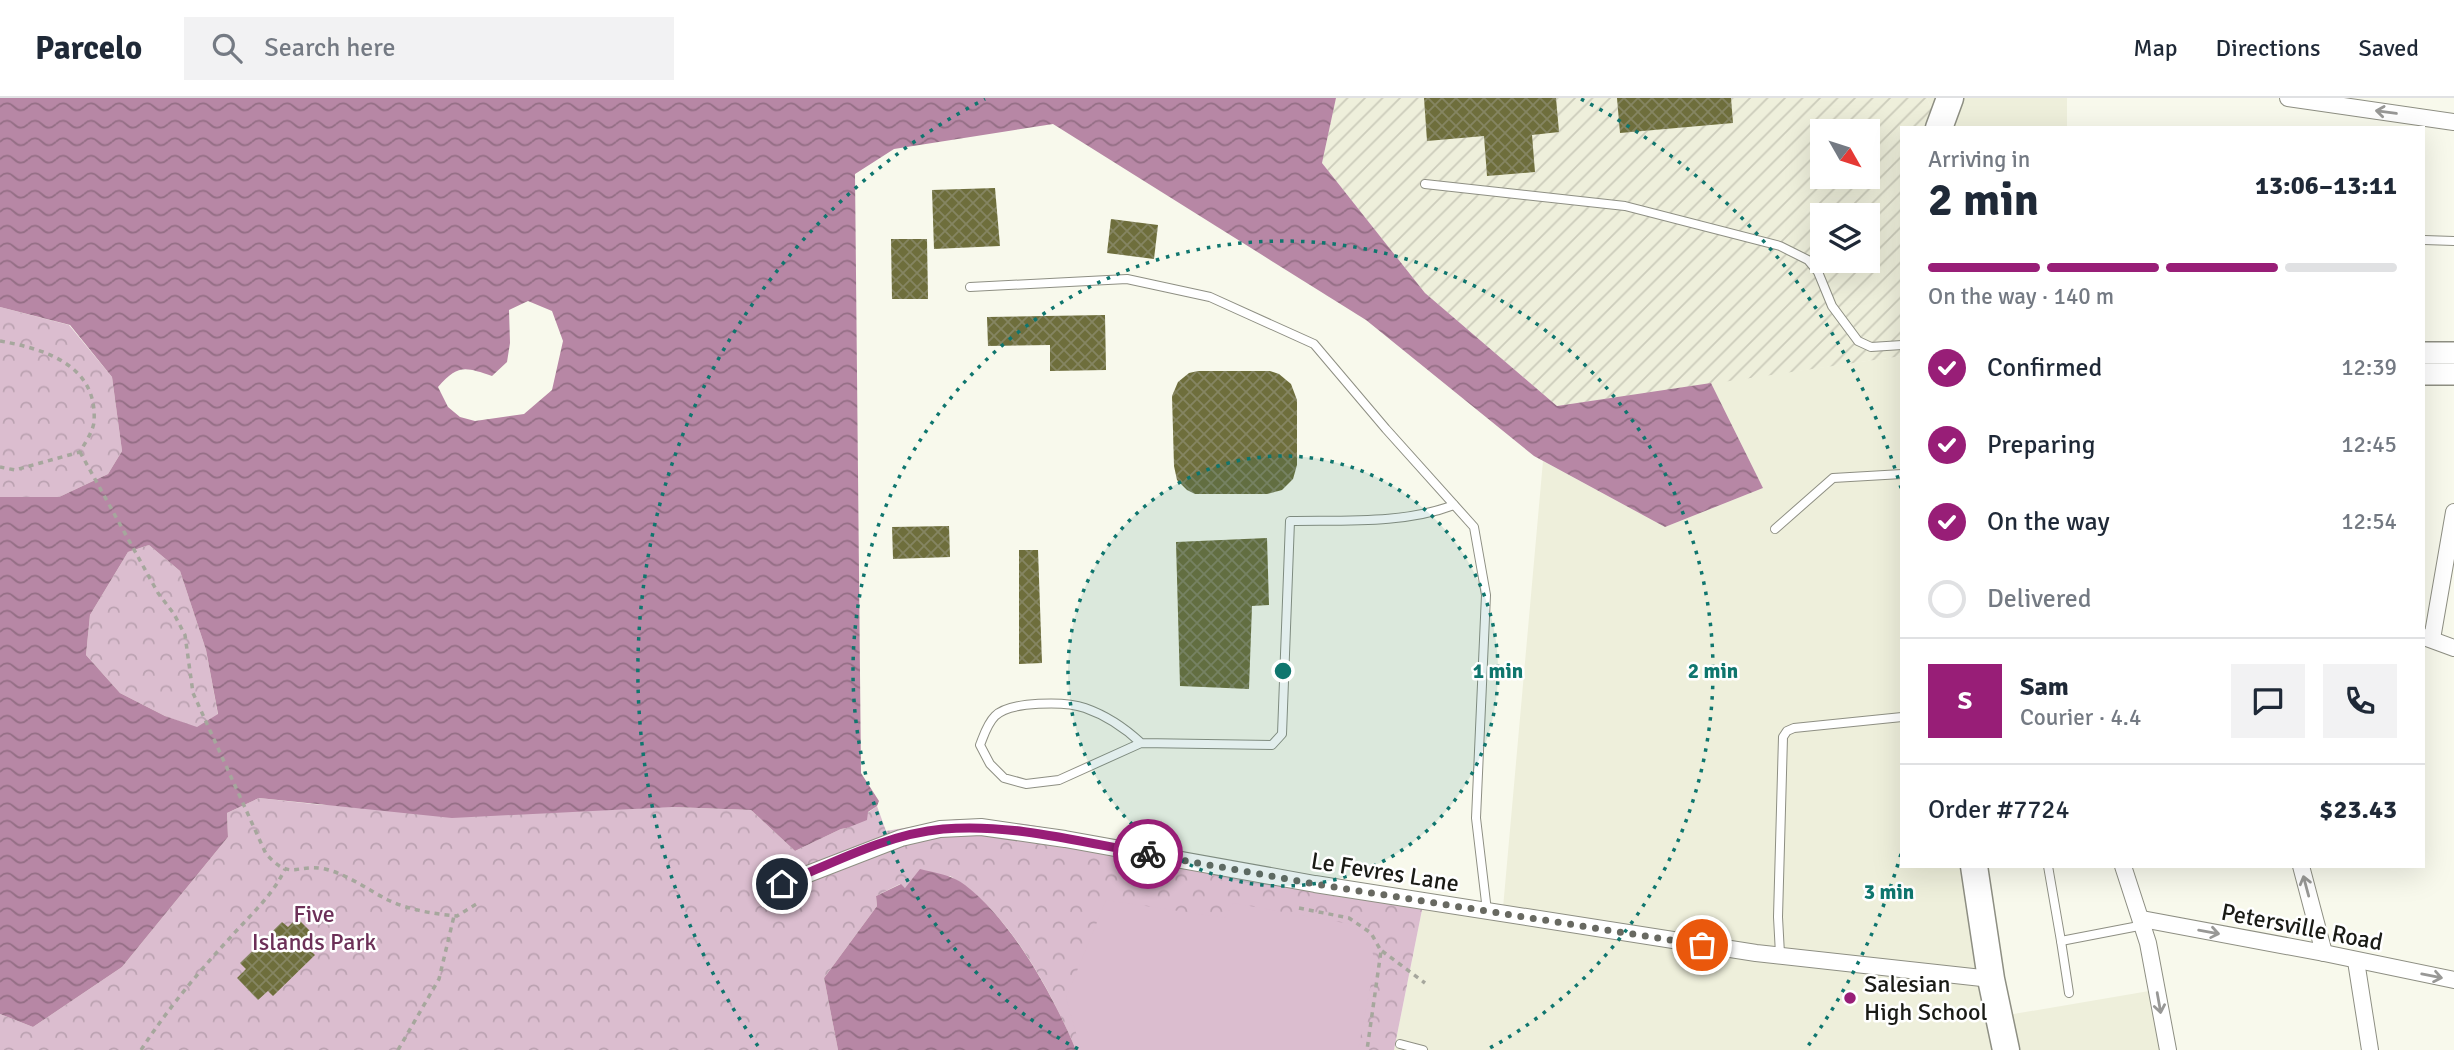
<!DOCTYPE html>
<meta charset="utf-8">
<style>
:root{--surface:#fff;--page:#f2f2f3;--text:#1f2937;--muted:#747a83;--line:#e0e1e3;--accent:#981e77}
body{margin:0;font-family:Signika,sans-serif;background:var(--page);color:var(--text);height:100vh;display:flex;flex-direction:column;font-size:26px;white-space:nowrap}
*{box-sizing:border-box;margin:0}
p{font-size:23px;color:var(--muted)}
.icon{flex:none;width:38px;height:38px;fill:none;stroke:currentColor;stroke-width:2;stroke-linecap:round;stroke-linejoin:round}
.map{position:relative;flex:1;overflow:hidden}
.drawer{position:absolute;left:1900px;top:28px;width:525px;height:742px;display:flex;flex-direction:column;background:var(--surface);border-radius:0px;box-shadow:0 7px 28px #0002}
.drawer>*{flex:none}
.needle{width:46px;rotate:129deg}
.tools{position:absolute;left:1810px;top:21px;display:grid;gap:14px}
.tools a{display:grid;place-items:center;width:70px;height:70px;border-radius:0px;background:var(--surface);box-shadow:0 7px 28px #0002;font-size:35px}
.pin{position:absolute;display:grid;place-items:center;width:60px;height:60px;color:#fff;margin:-30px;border:4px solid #fff;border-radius:50%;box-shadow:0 2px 7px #0007}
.courier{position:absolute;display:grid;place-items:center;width:70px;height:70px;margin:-35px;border:5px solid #981e77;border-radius:50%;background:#fff;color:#222;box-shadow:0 2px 9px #0007}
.summary em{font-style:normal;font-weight:700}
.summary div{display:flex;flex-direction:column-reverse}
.summary{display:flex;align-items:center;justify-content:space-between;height:119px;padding:0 28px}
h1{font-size:46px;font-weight:700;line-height:52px}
.bar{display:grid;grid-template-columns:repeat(4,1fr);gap:10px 7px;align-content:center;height:84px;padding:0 28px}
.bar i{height:9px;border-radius:5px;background:var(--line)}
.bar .active{background:var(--accent)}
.bar p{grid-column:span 4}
.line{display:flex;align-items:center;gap:18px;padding:0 28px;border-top:2px solid var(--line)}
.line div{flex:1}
.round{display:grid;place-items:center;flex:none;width:74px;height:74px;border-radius:0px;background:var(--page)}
ol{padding:0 28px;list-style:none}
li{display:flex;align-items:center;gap:21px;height:77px}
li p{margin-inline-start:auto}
li .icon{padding:7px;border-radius:50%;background:var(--accent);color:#fff;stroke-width:4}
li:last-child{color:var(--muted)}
li i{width:38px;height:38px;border:4px solid var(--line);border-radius:50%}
header{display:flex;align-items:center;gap:42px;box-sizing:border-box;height:98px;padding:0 35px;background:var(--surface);border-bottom:2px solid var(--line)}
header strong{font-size:33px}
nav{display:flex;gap:38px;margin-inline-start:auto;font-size:24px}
.search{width:490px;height:63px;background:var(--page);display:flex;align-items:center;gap:18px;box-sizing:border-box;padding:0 24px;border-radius:0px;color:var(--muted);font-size:26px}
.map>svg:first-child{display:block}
.built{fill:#eeefdb}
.industrial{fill:url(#industrial-furrows);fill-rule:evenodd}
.forest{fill:url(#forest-crowns)}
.pitch{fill:#dbbdcf}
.water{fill:url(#water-waves);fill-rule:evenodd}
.building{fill:url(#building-cross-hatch)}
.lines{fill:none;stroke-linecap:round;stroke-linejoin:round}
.service-casing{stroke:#8e8f83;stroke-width:10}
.minor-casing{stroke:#8e8f83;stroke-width:18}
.tertiary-casing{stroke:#8e8f83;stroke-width:24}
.primary-casing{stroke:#8e8f83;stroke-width:29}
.path{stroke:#a6a79d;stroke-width:3.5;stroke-dasharray:5 5;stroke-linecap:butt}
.service{stroke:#fff;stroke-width:8}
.minor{stroke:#fff;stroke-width:16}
.tertiary{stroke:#fff;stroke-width:21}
.primary{stroke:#fff;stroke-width:26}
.oneway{stroke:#989896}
.done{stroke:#686961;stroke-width:7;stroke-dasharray:0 12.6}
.route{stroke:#981e77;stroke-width:9}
.ring{fill:none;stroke:#0f766e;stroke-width:3.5;stroke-dasharray:3.5 7}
.poi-dot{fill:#981e77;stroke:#fff;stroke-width:2.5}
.labels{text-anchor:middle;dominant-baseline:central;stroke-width:5;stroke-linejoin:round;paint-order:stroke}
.street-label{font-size:24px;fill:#1a1b16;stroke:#fff}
.park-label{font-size:24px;fill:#6c3058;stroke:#fff}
.poi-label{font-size:24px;fill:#1a1b16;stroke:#fff;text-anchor:start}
.centre{fill:#0f766e;stroke:#fff;stroke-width:3.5}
.ring-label{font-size:21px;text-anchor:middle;font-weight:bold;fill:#0f766e;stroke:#fff;stroke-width:5;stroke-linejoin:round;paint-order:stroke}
</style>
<header>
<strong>Parcelo</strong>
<div class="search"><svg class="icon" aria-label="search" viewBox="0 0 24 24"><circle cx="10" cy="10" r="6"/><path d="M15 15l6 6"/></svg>Search here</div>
<nav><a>Map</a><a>Directions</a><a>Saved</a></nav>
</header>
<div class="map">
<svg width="2454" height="952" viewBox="0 0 2454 952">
<defs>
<pattern id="industrial-furrows" width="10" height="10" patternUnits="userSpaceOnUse" patternTransform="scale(1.75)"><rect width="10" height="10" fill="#eeefdb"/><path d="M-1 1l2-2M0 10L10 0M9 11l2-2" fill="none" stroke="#ccb"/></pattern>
<pattern id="forest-crowns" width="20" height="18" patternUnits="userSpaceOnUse" patternTransform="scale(1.75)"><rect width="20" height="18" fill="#dbbdcf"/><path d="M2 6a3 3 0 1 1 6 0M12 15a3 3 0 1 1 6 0" fill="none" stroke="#bba2b1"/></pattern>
<pattern id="water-waves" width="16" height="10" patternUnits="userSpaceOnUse" patternTransform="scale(1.75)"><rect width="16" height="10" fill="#b787a5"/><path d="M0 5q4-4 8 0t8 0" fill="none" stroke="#946e85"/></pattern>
<pattern id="building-cross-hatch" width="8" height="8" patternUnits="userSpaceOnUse" patternTransform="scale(1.75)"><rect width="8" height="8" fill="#6e6e3c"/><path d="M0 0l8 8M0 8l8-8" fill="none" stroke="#858562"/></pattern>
</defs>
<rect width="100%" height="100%" fill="#f8f9ec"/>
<!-- built -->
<g class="built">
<polygon points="1927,0 2067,0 2067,30 1939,30"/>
<polygon points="1902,258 1902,768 1972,768 1996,919 2155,892 2162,952 1394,952 1425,797 1503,810 1543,363 1665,429 1763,390 1711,285"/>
</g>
<!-- industrial -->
<path class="industrial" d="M1336 0H1927L1939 30H1902V258L1557 308 1425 195 1322 65ZM1822 33H1867V79H1822ZM1822 117H1867V163H1822Z"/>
<!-- forest -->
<g class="forest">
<polygon points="0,209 69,227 112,279 122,353 108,376 59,399 0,399"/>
<polygon points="149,447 180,473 206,552 218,617 197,630 165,618 120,595 86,557 90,517 128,454"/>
<path d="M259 700 322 707 672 709 751 712 795 753 841 731 847 730 877 708 886 733 958 721 1025 726 1425 797 1394 952H1076C1051 893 1007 810 950 778L905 790 900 786 876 798 877 808 824 880 838 952H0V916L33 929 122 869 228 739 227 715Z"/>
</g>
<!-- pitch -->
<polygon class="pitch" points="1106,802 1225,820 1233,805 1350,826 1370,844 1375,865 1358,952 1081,952 1066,900"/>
<!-- water -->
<g class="water">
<path d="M0 0H1336L1322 65 1425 195 1557 308 1711 285 1763 390 1665 429 1534 358 1366 222 1053 26 894 51 855 76 861 675 879 703 877 708 868 714 867 722 847 730 841 731 795 753 751 712 672 709 452 720 259 700 227 715 228 739 122 869 33 929 0 916V399H59L108 376 122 353 112 279 70 227 0 209ZM528 203 552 213 563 243 552 292 524 316 475 323 460 319 448 309 438 289C458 266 465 269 492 278L507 264 510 245 509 212ZM149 447 180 473 206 552 218 616 197 629 165 618 120 595 86 557 90 517 128 454Z"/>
<path d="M920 771C936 775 952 777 965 787 1013 824 1053 897 1076 952H838L824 880 877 808 876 798 901 786 905 790Z"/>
</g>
<!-- building -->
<g class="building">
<polygon points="1424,0 1556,0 1559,34 1532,37 1535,74 1487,78 1484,38 1427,43"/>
<polygon points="1617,0 1731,0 1733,25 1620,35"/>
<polygon points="995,90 1000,148 934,151 932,92"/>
<polygon points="1111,121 1158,127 1154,161 1107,155"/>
<polygon points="891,141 927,141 928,201 892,201"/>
<polygon points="1105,217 1106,272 1050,273 1050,247 988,248 987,219"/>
<polygon points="1198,273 1270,273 1279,276 1291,286 1297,302 1297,367 1293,381 1282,392 1267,396 1195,396 1187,392 1177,382 1174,368 1172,298 1178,284 1189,275"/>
<polygon points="949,428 950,459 893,461 892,429"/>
<polygon points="1267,440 1269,507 1252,508 1249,591 1180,588 1176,444"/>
<polygon points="1019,452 1038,452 1042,565 1019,566"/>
<polygon points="297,820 320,843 310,852 315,857 273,898 268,893 258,902 237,880 246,871 240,865 282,824 288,829"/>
</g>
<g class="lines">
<!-- service casing -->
<g class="service-casing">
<g id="service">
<polyline points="1425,86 1625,108 1780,148 1808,162 1818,174 1832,208 1858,243 1871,249 1902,247"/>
<polyline points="2424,142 2454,143"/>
<polyline points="970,189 1127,181 1210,199 1314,246 1386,331 1474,429 1486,497 1476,720 1487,813"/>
<polyline points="1775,431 1833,380 1902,376"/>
<path d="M1141 645C1126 631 1105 617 1085 610 1066 603 1010 603 995 618 987 626 984 637 980 647L990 666 1004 680 1026 686 1059 682 1141 645 1272 647 1282 636 1290 423C1344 422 1404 426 1454 407"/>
<polyline points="2048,768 2061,843 2144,827"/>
<polyline points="2061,843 2069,895"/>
<polyline points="1780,856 1778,819 1783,639 1787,633 1794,630 1902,619"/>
<polyline points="1400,946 1423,952"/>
</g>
</g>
<!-- minor casing -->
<g class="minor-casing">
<g id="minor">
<polyline points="2288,0 2454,24"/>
<polyline points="2424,539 2454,550"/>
<polyline points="2432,541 2454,414"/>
<polyline points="2123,768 2148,845 2168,952"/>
<polyline points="2301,768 2324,855"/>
<polyline points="782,786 901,740 940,731 981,729 1065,741 1315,786 1756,855 1991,881"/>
<polyline points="2142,821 2324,855 2454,882"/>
<polyline points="2356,863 2370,952"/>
</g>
</g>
<!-- tertiary casing -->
<g class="tertiary-casing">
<g id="tertiary">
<polyline points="2424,255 2454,255"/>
<polyline points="2424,276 2454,276"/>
</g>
</g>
<!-- primary casing -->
<g class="primary-casing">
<g id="primary">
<polyline points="1939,30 1950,0"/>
<polyline points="1974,768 1991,881 2006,952"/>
</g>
</g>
<!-- path -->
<g class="path">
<path d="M0 243C45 251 98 267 94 324 93 333 85 345 80 354L15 372 0 369"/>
<path d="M80 354 158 495 174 516 185 537 193 595 266 756C292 784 295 765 325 771 347 776 368 792 388 802 409 812 434 816 457 818L478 805"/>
<polyline points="1299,810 1349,820 1371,835 1381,853 1367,952"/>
<polyline points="1382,853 1425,885"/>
<path d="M141 952C167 912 196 877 228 842 248 819 272 799 285 771"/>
<polyline points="398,952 439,881 454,818"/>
</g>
<!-- service -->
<use href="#service" class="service"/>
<!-- minor -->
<use href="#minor" class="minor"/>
<!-- tertiary -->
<use href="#tertiary" class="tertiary"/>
<!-- primary -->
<use href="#primary" class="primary"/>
</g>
<!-- one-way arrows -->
<defs><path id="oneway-shaft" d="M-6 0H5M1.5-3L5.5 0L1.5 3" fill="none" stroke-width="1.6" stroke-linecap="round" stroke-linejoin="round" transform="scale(1.75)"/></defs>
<g class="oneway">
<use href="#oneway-shaft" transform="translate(2386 14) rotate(-172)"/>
<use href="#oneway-shaft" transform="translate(2306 788) rotate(-105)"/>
<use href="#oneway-shaft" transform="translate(2209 834) rotate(10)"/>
<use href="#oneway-shaft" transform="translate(2432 878) rotate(11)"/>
<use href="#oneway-shaft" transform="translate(2159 905) rotate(80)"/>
</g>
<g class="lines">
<!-- done -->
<polyline class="done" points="1148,756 1315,786 1702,847"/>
<!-- route -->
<path class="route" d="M782 786C833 765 887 736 943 731 1011 725 1081 744 1148 756"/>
</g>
<!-- distance rings -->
<circle cx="1283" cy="573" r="215" fill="#0f766e" fill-opacity=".12"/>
<g class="ring">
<circle cx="1283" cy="573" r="215"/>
<path d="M1078 951A430 430 0 1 1 1488 951"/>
<path d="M1901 756A645 645 0 0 1 1808 948M758 948A645 645 0 0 1 985 1M1581 1A645 645 0 0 1 1901 390"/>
</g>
<!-- markers -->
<circle class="poi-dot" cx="1850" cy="900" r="7"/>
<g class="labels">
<!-- street labels -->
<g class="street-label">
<text transform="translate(1385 774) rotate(9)">Le Fevres Lane</text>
<text transform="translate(2302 829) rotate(11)">Petersville Road</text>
</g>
<!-- park labels -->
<g class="park-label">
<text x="314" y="816">Five<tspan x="314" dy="28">Islands Park</tspan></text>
</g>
<!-- poi labels -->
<g class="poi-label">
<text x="1864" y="886">Salesian<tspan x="1864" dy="28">High School</tspan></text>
</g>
</g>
<circle cx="1283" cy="573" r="10" class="centre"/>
<g class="ring-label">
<text x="1498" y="580">1 min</text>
<text x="1713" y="580">2 min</text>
<text x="1889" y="801">3 min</text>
</g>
</svg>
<div class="tools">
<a><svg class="needle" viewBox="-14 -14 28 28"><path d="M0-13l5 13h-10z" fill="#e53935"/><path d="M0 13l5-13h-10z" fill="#747a83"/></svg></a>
<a><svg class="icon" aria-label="layers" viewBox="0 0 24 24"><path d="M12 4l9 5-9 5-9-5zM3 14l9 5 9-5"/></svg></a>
</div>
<div class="pin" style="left:1702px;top:847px;background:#ea580c"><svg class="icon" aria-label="bag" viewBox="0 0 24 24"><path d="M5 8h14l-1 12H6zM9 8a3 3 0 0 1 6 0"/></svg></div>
<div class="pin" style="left:782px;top:786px;background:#1f2937"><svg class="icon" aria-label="home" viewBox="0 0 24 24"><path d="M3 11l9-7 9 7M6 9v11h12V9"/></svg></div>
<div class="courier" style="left:1148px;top:756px"><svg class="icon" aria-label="bike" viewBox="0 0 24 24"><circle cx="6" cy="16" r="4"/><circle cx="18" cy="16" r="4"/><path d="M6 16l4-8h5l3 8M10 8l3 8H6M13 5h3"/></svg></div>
<section class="drawer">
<div class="summary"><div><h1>2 min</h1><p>Arriving in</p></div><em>13:06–13:11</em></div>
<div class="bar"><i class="active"></i><i class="active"></i><i class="active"></i><i></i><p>On the way · 140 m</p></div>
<ol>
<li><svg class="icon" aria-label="check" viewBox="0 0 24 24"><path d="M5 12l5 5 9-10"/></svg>Confirmed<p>12:39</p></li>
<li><svg class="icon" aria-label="check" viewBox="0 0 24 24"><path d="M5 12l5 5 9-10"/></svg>Preparing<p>12:45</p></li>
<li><svg class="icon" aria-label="check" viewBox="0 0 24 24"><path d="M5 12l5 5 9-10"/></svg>On the way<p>12:54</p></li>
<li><i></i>Delivered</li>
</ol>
<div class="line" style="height:126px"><b class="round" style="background:var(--accent);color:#fff">S</b><div><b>Sam</b><p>Courier · 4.4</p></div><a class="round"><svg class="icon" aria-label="chat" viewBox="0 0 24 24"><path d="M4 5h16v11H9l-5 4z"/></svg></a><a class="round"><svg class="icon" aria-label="phone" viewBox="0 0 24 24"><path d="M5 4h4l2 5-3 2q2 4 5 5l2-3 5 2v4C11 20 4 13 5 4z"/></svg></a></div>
<div class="line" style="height:91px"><div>Order #7724</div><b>$23.43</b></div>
</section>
</div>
